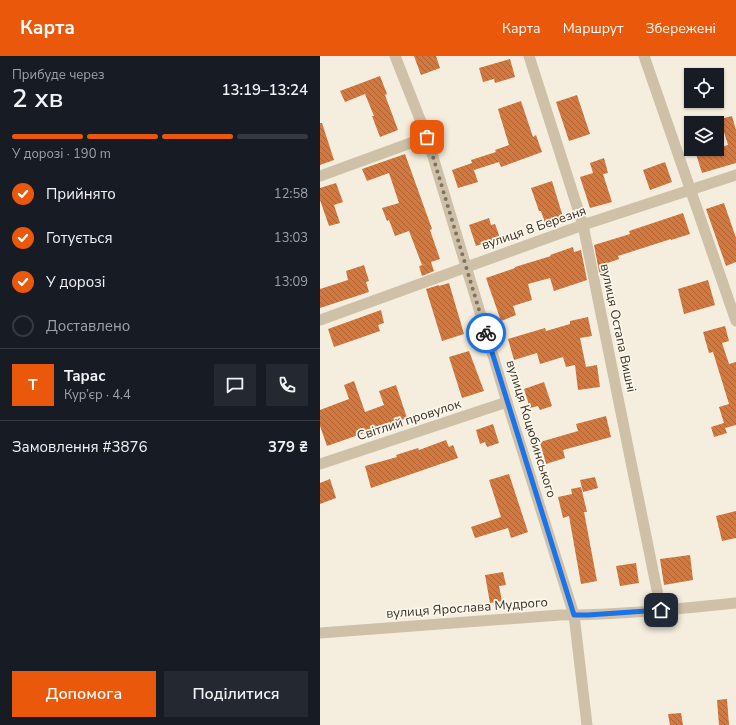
<!DOCTYPE html>
<html lang="uk">
<meta charset="utf-8">
<style>
:root{--surface:#171b24;--page:#242831;--text:#f1f3f6;--muted:#9ea1a6;--line:#363941;--accent:#ea580c}
body{margin:0;font-family:"Nunito Sans",sans-serif;background:var(--page);color:var(--text);height:100vh;display:flex;flex-direction:column;font-size:15px;white-space:nowrap}
*{box-sizing:border-box;margin:0}
p{font-size:13px;color:var(--muted)}
.icon{flex:none;width:22px;height:22px;fill:none;stroke:currentColor;stroke-width:2;stroke-linecap:round;stroke-linejoin:round}
.map{position:relative;flex:1;overflow:hidden}
.sheet{display:flex;flex-direction:column;background:var(--surface);width:320px}
.sheet>*{flex:none}
.fabs{position:absolute;left:364px;top:12px;display:grid;gap:8px}
.fabs a{display:grid;place-items:center;width:40px;height:40px;border-radius:0px;background:var(--surface);box-shadow:0 1px 3px #0004;font-size:20px}
.pin{position:absolute;display:grid;place-items:center;width:34px;height:34px;color:#fff;margin:-17px;border-radius:8px;box-shadow:0 2px 6px #0006}
.courier{position:absolute;display:grid;place-items:center;width:40px;height:40px;margin:-20px;border:3px solid #1a73e8;border-radius:50%;background:#fff;color:#222;box-shadow:0 1px 5px #0007}
.head em{font-style:normal;font-weight:600}
.head div{display:flex;flex-direction:column-reverse}
.head{display:flex;align-items:center;justify-content:space-between;height:68px;padding:0 12px}
h1{font-size:26px;font-weight:600;line-height:30px}
.bar{display:grid;grid-template-columns:repeat(4,1fr);gap:6px 4px;align-content:center;height:48px;padding:0 12px}
.bar i{height:5px;border-radius:3px;background:var(--line)}
.bar .selected{background:var(--accent)}
.bar p{grid-column:span 4}
.line{display:flex;align-items:center;gap:10px;padding:0 12px;border-top:1px solid var(--line)}
.line div{flex:1}
.round{display:grid;place-items:center;flex:none;width:42px;height:42px;border-radius:0px;background:var(--page)}
ol{padding:0 12px;list-style:none}
li{display:flex;align-items:center;gap:12px;height:44px}
li p{margin-inline-start:auto}
li .icon{padding:4px;border-radius:50%;background:var(--accent);color:#fff;stroke-width:4}
li:last-child{color:var(--muted)}
li i{width:22px;height:22px;border:2px solid var(--line);border-radius:50%}
.button{display:flex;gap:8px;margin-top:auto;padding:8px 12px}
.button a{flex:1;height:46px;border-radius:0px;background:var(--accent);color:#fff;font-size:16px;font-weight:600;line-height:46px;text-align:center}
.button a+a{background:var(--page);color:var(--text)}
header{display:flex;align-items:center;gap:24px;box-sizing:border-box;height:56px;padding:0 20px;background:var(--accent);color:#fff}
header strong{font-size:19px}
nav{display:flex;gap:22px;margin-inline-start:auto;font-size:14px}
main{display:flex;flex:1;min-height:0}
.map>svg:first-child{display:block}
.building{fill:url(#building-back-hatch)}
.lines{fill:none;stroke-linecap:round;stroke-linejoin:round}
.minor{stroke:#cfc0a8;stroke-width:11}
.tertiary{stroke:#cfc0a8;stroke-width:11}
.done{stroke:#7c7368;stroke-width:4;stroke-dasharray:0 7.2}
.route{stroke:#1a73e8;stroke-width:5}
.labels{text-anchor:middle;dominant-baseline:central;stroke-width:3.5;stroke-linejoin:round;paint-order:stroke}
.street-label{font-size:13px;fill:#3b3129;stroke:#fcf7eb}
</style>
<header>
<strong>Карта</strong>
<nav><a>Карта</a><a>Маршрут</a><a>Збережені</a></nav>
</header>
<main>
<section class="sheet">
<div class="head"><div><h1>2 хв</h1><p>Прибуде через</p></div><em>13:19–13:24</em></div>
<div class="bar"><i class="selected"></i><i class="selected"></i><i class="selected"></i><i></i><p>У дорозі · 190 m</p></div>
<ol>
<li><svg class="icon" aria-label="check" viewBox="0 0 24 24"><path d="M5 12l5 5 9-10"/></svg>Прийнято<p>12:58</p></li>
<li><svg class="icon" aria-label="check" viewBox="0 0 24 24"><path d="M5 12l5 5 9-10"/></svg>Готується<p>13:03</p></li>
<li><svg class="icon" aria-label="check" viewBox="0 0 24 24"><path d="M5 12l5 5 9-10"/></svg>У дорозі<p>13:09</p></li>
<li><i></i>Доставлено</li>
</ol>
<div class="line" style="height:72px"><b class="round" style="background:var(--accent);color:#fff">Т</b><div><b>Тарас</b><p>Кур’єр · 4.4</p></div><a class="round"><svg class="icon" aria-label="chat" viewBox="0 0 24 24"><path d="M4 5h16v11H9l-5 4z"/></svg></a><a class="round"><svg class="icon" aria-label="phone" viewBox="0 0 24 24"><path d="M5 4h4l2 5-3 2q2 4 5 5l2-3 5 2v4C11 20 4 13 5 4z"/></svg></a></div>
<div class="line" style="height:52px"><div>Замовлення #3876</div><b>379 ₴</b></div>
<div class="button"><a>Допомога</a><a>Поділитися</a></div>
</section>
<div class="map">
<svg width="416" height="669" viewBox="0 0 416 669">
<defs>
<pattern id="building-back-hatch" width="6" height="6" patternUnits="userSpaceOnUse"><rect width="6" height="6" fill="#d3783e"/><path d="M-1 5l2 2M0 0l6 6M5-1l2 2" fill="none" stroke="#ac6334"/></pattern>
</defs>
<rect width="100%" height="100%" fill="#f5eede"/>
<!-- building -->
<g class="building">
<polygon points="94,0 116,0 120,12 101,19"/>
<polygon points="190,3 195,21 175,27 174,23 163,26 159,12"/>
<polygon points="60,20 67,38 65,39 78,74 60,81 52,60 54,60 45,38 25,46 20,35"/>
<polygon points="257,39 270,78 249,85 236,46"/>
<polygon points="201,45 213,81 216,79 222,96 181,111 179,106 154,114 152,109 158,126 138,132 132,114 152,107 151,104 176,96 175,94 189,89 178,53"/>
<polygon points="412,60 416,74 416,107 382,117 376,98 397,93 397,92 408,89 400,63"/>
<polygon points="0,67 2,67 14,104 0,109"/>
<polygon points="85,98 112,173 110,174 120,203 111,206 114,215 102,220 99,210 107,208 102,209 89,175 75,180 69,164 67,165 62,152 79,147 69,117 47,125 42,113"/>
<polygon points="284,102 288,117 283,118 292,146 270,152 260,121 273,117 270,107"/>
<polygon points="345,106 352,126 330,134 323,114"/>
<polygon points="232,125 243,161 225,167 221,155 219,155 211,132"/>
<polygon points="16,127 23,146 14,149 20,167 9,170 0,144 0,132"/>
<polygon points="404,147 416,182 416,206 406,210 386,153"/>
<polygon points="363,157 370,178 351,184 351,183 298,200 299,203 282,209 285,219 280,220 274,189 310,178 309,175"/>
<polygon points="169,162 171,169 175,168 180,182 156,190 149,169"/>
<polygon points="253,191 254,196 261,194 267,224 234,235 230,222 208,228 212,244 193,250 196,259 181,265 166,222 195,212 195,211 231,200 230,199"/>
<polygon points="44,209 49,225 46,226 49,236 0,252 0,233 28,224 26,215"/>
<polygon points="388,224 395,249 364,258 358,233"/>
<polygon points="129,227 144,278 122,285 106,233 119,229 119,230"/>
<polygon points="61,254 64,267 58,269 60,275 14,291 8,273"/>
<polygon points="268,261 272,280 260,282 266,311 277,309 280,331 258,334 255,309 246,311 243,301 220,308 217,297 194,304 188,283 225,272 226,275 250,268 250,265"/>
<polygon points="405,270 409,285 402,287 409,308 416,306 416,369 405,372 407,377 394,381 391,371 404,367 399,351 409,348 393,296 389,297 383,276"/>
<polygon points="149,295 164,335 142,342 129,301"/>
<polygon points="34,325 45,356 64,349 59,335 76,329 87,362 7,390 0,370 0,354 29,343 24,329"/>
<polygon points="224,326 232,350 220,354 218,350 210,352 204,333"/>
<polygon points="286,360 291,381 243,394 245,402 226,408 220,386 258,375 256,368"/>
<polygon points="173,368 179,387 167,391 165,386 160,388 156,374"/>
<polygon points="126,384 129,391 133,389 138,402 51,432 45,410 77,401 76,399 98,392 99,394"/>
<polygon points="189,418 208,476 191,482 188,472 155,482 151,471 181,461 169,424"/>
<polygon points="275,421 278,432 263,436 260,424"/>
<polygon points="10,423 16,442 0,448 0,427"/>
<polygon points="261,431 267,456 264,456 277,525 261,528 249,460 243,462 238,441 252,438 251,433"/>
<polygon points="416,455 416,482 402,485 396,460"/>
<polygon points="370,499 373,524 344,529 340,503"/>
<polygon points="316,507 319,527 300,530 296,510"/>
<polygon points="183,516 186,529 179,530 182,545 170,547 165,519"/>
<polygon points="407,643 409,669 399,669 397,644"/>
<polygon points="361,657 363,669 350,669 348,658"/>
</g>
<g class="lines">
<!-- minor -->
<g class="minor">
<polyline points="75,0 107,81 187,346 254,559 267,669"/>
<polyline points="209,0 263,169 341,554"/>
<polyline points="324,0 416,265"/>
<polyline points="0,120 107,81"/>
<polyline points="0,264 263,169 416,119"/>
<polyline points="0,408 187,346"/>
</g>
<!-- tertiary -->
<path class="tertiary" d="M0 577 240 559C299 559 357 553 416 547"/>
</g>
<g class="lines">
<!-- done -->
<polyline class="done" points="107,81 166,277"/>
<!-- route -->
<polyline class="route" points="166,277 254,559 268,559 341,554"/>
</g>
<g class="labels">
<!-- street labels -->
<g class="street-label">
<text transform="translate(214 172) rotate(-19)">вулиця 8 Березня</text>
<text transform="translate(298 272) rotate(78)">вулиця Остапа Вишні</text>
<text transform="translate(89 364) rotate(-18)">Світлий провулок</text>
<text transform="translate(211 373) rotate(73)">вулиця Коцюбинського</text>
<text transform="translate(147 552) rotate(-4)">вулиця Ярослава Мудрого</text>
</g>
</g>
</svg>
<div class="fabs">
<a><svg class="icon" aria-label="locate" viewBox="0 0 24 24"><circle cx="12" cy="12" r="6"/><path d="M12 2v4M12 18v4M2 12h4M18 12h4"/></svg></a>
<a><svg class="icon" aria-label="layers" viewBox="0 0 24 24"><path d="M12 4l9 5-9 5-9-5zM3 14l9 5 9-5"/></svg></a>
</div>
<div class="pin" style="left:107px;top:81px;background:#ea580c"><svg class="icon" aria-label="bag" viewBox="0 0 24 24"><path d="M5 8h14l-1 12H6zM9 8a3 3 0 0 1 6 0"/></svg></div>
<div class="pin" style="left:341px;top:554px;background:#1f2937"><svg class="icon" aria-label="home" viewBox="0 0 24 24"><path d="M3 11l9-7 9 7M6 9v11h12V9"/></svg></div>
<div class="courier" style="left:166px;top:277px"><svg class="icon" aria-label="bike" viewBox="0 0 24 24"><circle cx="6" cy="16" r="4"/><circle cx="18" cy="16" r="4"/><path d="M6 16l4-8h5l3 8M10 8l3 8H6M13 5h3"/></svg></div>
</div>
</main>
